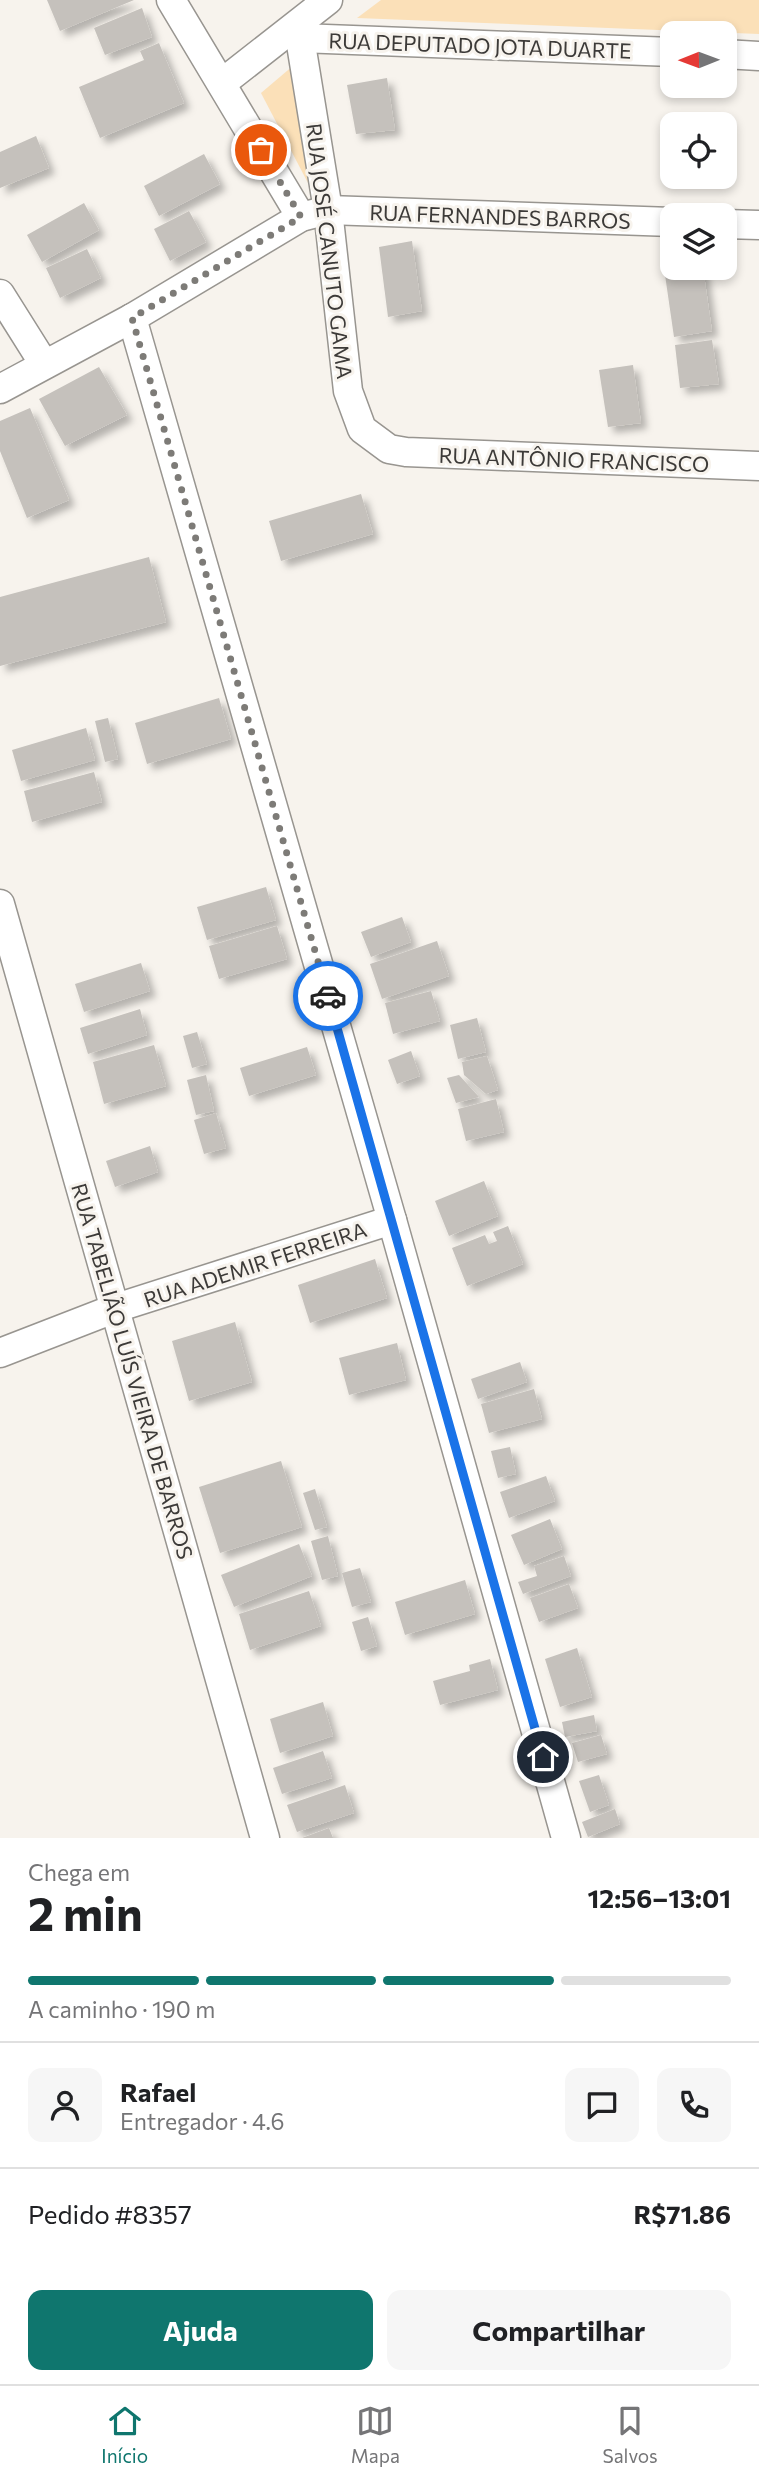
<!DOCTYPE html>
<html lang="pt">
<meta charset="utf-8">
<style>
:root{--surface:#fff;--page:#f6f6f6;--text:#202124;--muted:#757577;--line:#e0e0e0;--accent:#0f766e}
body{margin:0;font-family:Commissioner,sans-serif;background:var(--page);color:var(--text);height:100vh;display:flex;flex-direction:column;font-size:26px;white-space:nowrap}
*{box-sizing:border-box;margin:0}
p{font-size:23px;color:var(--muted)}
.icon{flex:none;width:38px;height:38px;fill:none;stroke:currentColor;stroke-width:2;stroke-linecap:round;stroke-linejoin:round}
.map{position:relative;height:1838px;overflow:hidden}
.details{display:flex;flex-direction:column;background:var(--surface);flex:1}
.details>*{flex:none}
.needle{width:46px;rotate:269deg}
.buttons{position:absolute;left:660px;top:21px;display:grid;gap:14px}
.buttons a{display:grid;place-items:center;width:77px;height:77px;border-radius:14px;background:var(--surface);box-shadow:0 4px 10px #0003;font-size:35px}
.pin{position:absolute;display:grid;place-items:center;width:60px;height:60px;color:#fff;margin:-30px;border:4px solid #fff;border-radius:50%;box-shadow:0 2px 7px #0007}
.courier{position:absolute;display:grid;place-items:center;width:70px;height:70px;margin:-35px;border:5px solid #1a73e8;border-radius:50%;background:#fff;color:#222;box-shadow:0 2px 9px #0007}
.headline em{font-style:normal;font-weight:700}
.headline div{display:flex;flex-direction:column-reverse}
.headline{display:flex;align-items:center;justify-content:space-between;height:119px;padding:0 28px}
h1{font-size:46px;font-weight:700;line-height:52px}
.bar{display:grid;grid-template-columns:repeat(4,1fr);gap:10px 7px;align-content:center;height:84px;padding:0 28px}
.bar i{height:9px;border-radius:5px;background:var(--line)}
.bar .active{background:var(--accent)}
.bar p{grid-column:span 4}
.line{display:flex;align-items:center;gap:18px;padding:0 28px;border-top:2px solid var(--line)}
.line div{flex:1}
.round{display:grid;place-items:center;flex:none;width:74px;height:74px;border-radius:14px;background:var(--page)}
.cta{display:flex;gap:14px;margin-top:auto;padding:14px 28px}
.cta a{flex:1;height:80px;border-radius:14px;background:var(--accent);color:#fff;font-size:28px;font-weight:700;line-height:80px;text-align:center}
.cta a+a{background:var(--page);color:var(--text)}
.menu{display:flex;justify-content:space-around;align-items:center;height:98px;border-top:2px solid var(--line);background:var(--surface);font-size:19px;color:var(--muted)}
.menu a{display:grid;justify-items:center;gap:4px}
.menu .active{color:var(--accent)}
.map>svg:first-child{display:block}
.green{fill:#fbe0b8}
.building{fill:#c5c1bc;filter:url(#shadow)}
.lines{fill:none;stroke-linecap:round;stroke-linejoin:round}
.minor-casing{stroke:#989590;stroke-width:31}
.minor{stroke:#fff;stroke-width:28}
.done{stroke:#7d7b77;stroke-width:7;stroke-dasharray:0 12.6}
.route{stroke:#1a73e8;stroke-width:9}
.labels{text-anchor:middle;dominant-baseline:central;stroke-width:6;stroke-linejoin:round;paint-order:stroke}
.street-label{font-size:21px;fill:#3c3a38;stroke:#f7f3ed}
</style>
<div class="map">
<svg width="759" height="1838" viewBox="0 0 759 1838">
<defs>
<filter id="shadow"><feDropShadow dx="6" dy="6" stdDeviation="3.5" flood-color="#0004"/></filter>
</defs>
<rect width="100%" height="100%" fill="#f7f3ed"/>
<!-- green -->
<g class="green">
<polygon points="381,0 759,0 759,34 357,18"/>
<polygon points="294,65 308,183 261,93"/>
</g>
<!-- building -->
<g class="building">
<polygon points="47,0 134,0 60,31"/>
<polygon points="142,8 152,37 105,55 94,28"/>
<polygon points="159,43 184,103 100,138 79,87 144,60 140,51"/>
<polygon points="387,78 395,130 356,134 347,85"/>
<polygon points="36,136 49,168 0,188 0,152"/>
<polygon points="204,154 220,184 159,216 144,186"/>
<polygon points="84,203 99,230 42,262 27,235"/>
<polygon points="189,211 206,242 170,261 154,229"/>
<polygon points="412,241 422,311 388,317 379,247"/>
<polygon points="87,249 101,278 60,298 46,268"/>
<polygon points="664,268 703,268 712,331 674,337"/>
<polygon points="712,340 719,384 680,388 675,345"/>
<polygon points="633,365 641,423 608,427 599,370"/>
<polygon points="99,367 127,415 65,446 39,399"/>
<polygon points="30,408 69,500 27,518 0,451 0,421"/>
<polygon points="361,494 373,534 281,561 269,521"/>
<polygon points="149,557 166,622 0,666 0,597"/>
<polygon points="219,698 231,739 147,764 135,723"/>
<polygon points="108,718 118,759 105,762 95,721"/>
<polygon points="86,728 95,760 21,781 12,750"/>
<polygon points="94,772 102,802 32,822 24,791"/>
<polygon points="266,887 276,920 207,940 197,907"/>
<polygon points="402,917 411,942 371,957 361,932"/>
<polygon points="277,926 287,959 219,979 209,946"/>
<polygon points="437,941 449,976 382,999 370,964"/>
<polygon points="141,963 150,991 84,1012 75,984"/>
<polygon points="431,991 440,1021 393,1034 385,1003"/>
<polygon points="140,1009 147,1035 88,1054 80,1028"/>
<polygon points="477,1018 486,1052 458,1059 450,1025"/>
<polygon points="197,1032 207,1064 192,1068 183,1036"/>
<polygon points="154,1045 166,1086 104,1104 93,1062"/>
<polygon points="307,1047 316,1075 249,1096 240,1068"/>
<polygon points="411,1051 420,1076 397,1084 388,1060"/>
<polygon points="487,1056 498,1090 486,1094 464,1075 462,1062"/>
<polygon points="206,1075 214,1111 196,1115 187,1080"/>
<polygon points="459,1075 479,1097 456,1103 447,1078"/>
<polygon points="496,1099 504,1132 466,1141 458,1109"/>
<polygon points="216,1113 226,1148 204,1154 194,1120"/>
<polygon points="150,1146 158,1172 115,1187 106,1161"/>
<polygon points="484,1181 498,1216 449,1236 435,1201"/>
<polygon points="508,1226 523,1264 467,1286 452,1248 485,1235 489,1244 497,1241 493,1232"/>
<polygon points="375,1259 387,1298 310,1323 298,1285"/>
<polygon points="235,1322 252,1382 189,1401 172,1341"/>
<polygon points="397,1343 406,1380 349,1395 339,1358"/>
<polygon points="520,1362 527,1382 478,1399 471,1379"/>
<polygon points="534,1389 542,1419 489,1433 481,1404"/>
<polygon points="510,1447 516,1474 498,1478 491,1451"/>
<polygon points="281,1461 302,1527 220,1553 199,1487"/>
<polygon points="546,1476 555,1501 509,1518 500,1492"/>
<polygon points="315,1489 327,1527 315,1530 303,1493"/>
<polygon points="550,1519 562,1549 524,1565 511,1535"/>
<polygon points="328,1536 338,1576 322,1580 311,1541"/>
<polygon points="299,1544 312,1576 234,1607 221,1575"/>
<polygon points="564,1556 571,1576 523,1594 518,1582 537,1576 534,1566"/>
<polygon points="360,1568 371,1602 352,1607 342,1573"/>
<polygon points="465,1580 475,1614 405,1635 395,1602"/>
<polygon points="569,1584 578,1608 539,1622 530,1598"/>
<polygon points="309,1591 321,1626 250,1650 239,1614"/>
<polygon points="368,1617 377,1646 361,1651 352,1622"/>
<polygon points="577,1648 592,1697 560,1707 545,1659"/>
<polygon points="490,1659 498,1690 440,1705 433,1681 470,1671 469,1665"/>
<polygon points="323,1702 333,1736 280,1753 270,1719"/>
<polygon points="594,1715 597,1731 565,1737 562,1722"/>
<polygon points="601,1735 607,1754 578,1762 572,1743"/>
<polygon points="323,1751 332,1778 282,1794 273,1768"/>
<polygon points="599,1775 609,1805 590,1812 579,1781"/>
<polygon points="345,1785 354,1813 297,1832 287,1805"/>
<polygon points="615,1809 620,1824 588,1837 582,1822"/>
<polygon points="329,1828 333,1838 302,1838"/>
</g>
<g class="lines">
<!-- minor casing -->
<g class="minor-casing">
<g id="minor">
<polyline points="171,0 301,217"/>
<polyline points="290,31 300,38 672,52"/>
<polyline points="300,38 328,210 348,391 362,429 389,449 406,452 759,466"/>
<polyline points="724,54 759,56"/>
<polyline points="222,83 328,0"/>
<polyline points="724,224 759,225"/>
<polyline points="0,294 44,364"/>
<polyline points="132,318 392,1220 566,1838"/>
<polyline points="0,389 132,318 301,217 328,210 672,222"/>
<polyline points="0,904 265,1838"/>
<polyline points="0,1353 116,1308 392,1220"/>
</g>
</g>
<!-- minor -->
<use href="#minor" class="minor"/>
</g>
<g class="lines">
<!-- done -->
<polyline class="done" points="261,150 301,217 132,318 328,996"/>
<!-- route -->
<polyline class="route" points="328,996 543,1757"/>
</g>
<g class="labels">
<!-- street labels -->
<g class="street-label">
<text transform="translate(480 45) rotate(2)">RUA DEPUTADO JOTA DUARTE</text>
<text transform="translate(500 216) rotate(2)">RUA FERNANDES BARROS</text>
<text transform="translate(330 251) rotate(83)">RUA JOSÉ CANUTO GAMA</text>
<text transform="translate(574 459) rotate(2)">RUA ANTÔNIO FRANCISCO</text>
<text transform="translate(255 1264) rotate(-18)">RUA ADEMIR FERREIRA</text>
<text transform="translate(133 1371) rotate(74)">RUA TABELIÃO LUÍS VIEIRA DE BARROS</text>
</g>
</g>
</svg>
<div class="buttons">
<a><svg class="needle" viewBox="-14 -14 28 28"><path d="M0-13l5 13h-10z" fill="#e53935"/><path d="M0 13l5-13h-10z" fill="#757577"/></svg></a>
<a><svg class="icon" aria-label="locate" viewBox="0 0 24 24"><circle cx="12" cy="12" r="6"/><path d="M12 2v4M12 18v4M2 12h4M18 12h4"/></svg></a>
<a><svg class="icon" aria-label="layers" viewBox="0 0 24 24"><path d="M12 4l9 5-9 5-9-5zM3 14l9 5 9-5"/></svg></a>
</div>
<div class="pin" style="left:261px;top:150px;background:#ea580c"><svg class="icon" aria-label="bag" viewBox="0 0 24 24"><path d="M5 8h14l-1 12H6zM9 8a3 3 0 0 1 6 0"/></svg></div>
<div class="pin" style="left:543px;top:1757px;background:#1f2937"><svg class="icon" aria-label="home" viewBox="0 0 24 24"><path d="M3 11l9-7 9 7M6 9v11h12V9"/></svg></div>
<div class="courier" style="left:328px;top:996px"><svg class="icon" aria-label="car" viewBox="0 0 24 24"><path d="M5 17H2v-5l4-1 3-4h7l3 4 3 1v5h-3M9 17h6M6 11h13"/><circle cx="7" cy="17" r="2"/><circle cx="17" cy="17" r="2"/></svg></div>
</div>
<section class="details">
<div class="headline"><div><h1>2 min</h1><p>Chega em</p></div><em>12:56–13:01</em></div>
<div class="bar"><i class="active"></i><i class="active"></i><i class="active"></i><i></i><p>A caminho · 190 m</p></div>
<div class="line" style="height:126px"><a class="round"><svg class="icon" aria-label="person" viewBox="0 0 24 24"><circle cx="12" cy="8" r="4"/><path d="M4 21q1-7 8-7t8 7"/></svg></a><div><b>Rafael</b><p>Entregador · 4.6</p></div><a class="round"><svg class="icon" aria-label="chat" viewBox="0 0 24 24"><path d="M4 5h16v11H9l-5 4z"/></svg></a><a class="round"><svg class="icon" aria-label="phone" viewBox="0 0 24 24"><path d="M5 4h4l2 5-3 2q2 4 5 5l2-3 5 2v4C11 20 4 13 5 4z"/></svg></a></div>
<div class="line" style="height:91px"><div>Pedido #8357</div><b>R$71.86</b></div>
<div class="cta"><a>Ajuda</a><a>Compartilhar</a></div>
</section>
<nav class="menu">
<a class="active"><svg class="icon" aria-label="home" viewBox="0 0 24 24"><path d="M3 11l9-7 9 7M6 9v11h12V9"/></svg>Início</a>
<a><svg class="icon" aria-label="map" viewBox="0 0 24 24"><path d="M3 6l6-2 6 2 6-2v14l-6 2-6-2-6 2zM9 4v14M15 6v14"/></svg>Mapa</a>
<a><svg class="icon" aria-label="saved" viewBox="0 0 24 24"><path d="M7 4h10v16l-5-4-5 4z"/></svg>Salvos</a>
</nav>
